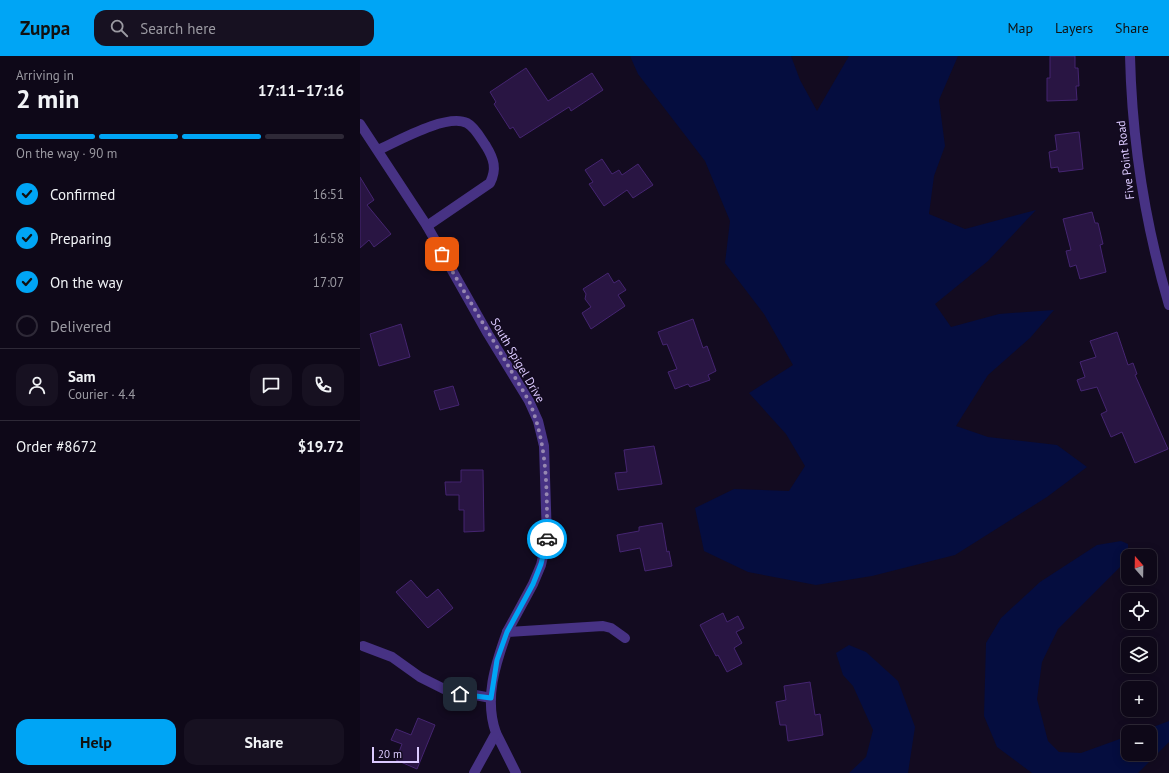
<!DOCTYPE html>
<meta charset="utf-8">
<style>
:root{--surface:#0e0818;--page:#171121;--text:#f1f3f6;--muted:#9b9aa2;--line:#2e2937;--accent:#00a5f5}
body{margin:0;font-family:"PT Sans",sans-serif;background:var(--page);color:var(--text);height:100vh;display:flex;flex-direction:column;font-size:15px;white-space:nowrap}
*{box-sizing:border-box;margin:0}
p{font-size:13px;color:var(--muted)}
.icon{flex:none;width:22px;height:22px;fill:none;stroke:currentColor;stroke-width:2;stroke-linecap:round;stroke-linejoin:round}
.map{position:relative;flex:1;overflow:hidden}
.details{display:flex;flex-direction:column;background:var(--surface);width:360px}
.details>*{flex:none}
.needle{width:26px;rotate:340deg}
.buttons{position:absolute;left:761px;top:493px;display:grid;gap:8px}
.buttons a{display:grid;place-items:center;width:36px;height:36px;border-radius:8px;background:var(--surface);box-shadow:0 2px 10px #0003,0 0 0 1px var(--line);font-size:20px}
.scale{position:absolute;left:12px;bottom:10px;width:47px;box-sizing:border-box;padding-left:4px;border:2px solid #dccaff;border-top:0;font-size:11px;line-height:14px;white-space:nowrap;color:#dccaff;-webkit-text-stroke:3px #130b20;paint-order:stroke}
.pin{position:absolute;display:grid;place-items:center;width:34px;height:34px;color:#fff;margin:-17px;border-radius:8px;box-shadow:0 2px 6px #0006}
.courier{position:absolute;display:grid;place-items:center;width:40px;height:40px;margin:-20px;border:3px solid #00a5f5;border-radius:50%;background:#fff;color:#222;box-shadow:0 1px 5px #0007}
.summary em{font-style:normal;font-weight:700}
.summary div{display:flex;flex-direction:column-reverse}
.summary{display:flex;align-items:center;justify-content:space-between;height:68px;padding:0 16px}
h1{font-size:26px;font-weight:700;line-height:30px}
.bar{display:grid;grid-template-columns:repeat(4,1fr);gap:6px 4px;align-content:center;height:48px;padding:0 16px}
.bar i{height:5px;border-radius:3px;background:var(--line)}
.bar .active{background:var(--accent)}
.bar p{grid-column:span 4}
.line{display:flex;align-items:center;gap:10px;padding:0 16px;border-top:1px solid var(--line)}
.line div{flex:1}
.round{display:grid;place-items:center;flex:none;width:42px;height:42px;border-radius:12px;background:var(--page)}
ol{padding:0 16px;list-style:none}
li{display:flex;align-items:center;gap:12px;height:44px}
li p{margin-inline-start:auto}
li .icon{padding:4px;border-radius:50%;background:var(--accent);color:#111;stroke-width:4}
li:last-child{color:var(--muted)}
li i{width:22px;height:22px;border:2px solid var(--line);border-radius:50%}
.button{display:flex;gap:8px;margin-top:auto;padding:8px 16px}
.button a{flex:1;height:46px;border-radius:12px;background:var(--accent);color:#111;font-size:16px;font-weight:700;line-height:46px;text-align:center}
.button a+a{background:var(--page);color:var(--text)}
header{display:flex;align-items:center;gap:24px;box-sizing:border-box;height:56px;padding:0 20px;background:var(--accent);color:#111}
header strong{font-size:19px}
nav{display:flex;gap:22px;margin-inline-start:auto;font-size:14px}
.search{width:280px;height:36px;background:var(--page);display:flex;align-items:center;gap:10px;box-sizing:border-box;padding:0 14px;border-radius:12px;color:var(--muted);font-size:15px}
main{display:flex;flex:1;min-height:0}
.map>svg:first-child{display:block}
.water{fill:#050d3f}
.building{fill:#291543;stroke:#452571}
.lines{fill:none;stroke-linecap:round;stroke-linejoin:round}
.minor{stroke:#473284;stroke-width:10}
.done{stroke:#9687b1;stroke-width:4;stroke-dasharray:0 7.2}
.route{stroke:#00a5f5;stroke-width:5}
.labels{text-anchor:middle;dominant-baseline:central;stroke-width:3;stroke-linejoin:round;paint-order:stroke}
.street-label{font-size:12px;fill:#dccaff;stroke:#130b20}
</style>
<header>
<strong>Zuppa</strong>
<div class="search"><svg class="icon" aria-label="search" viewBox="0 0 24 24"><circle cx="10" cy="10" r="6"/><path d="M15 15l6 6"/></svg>Search here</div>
<nav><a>Map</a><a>Layers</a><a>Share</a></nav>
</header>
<main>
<section class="details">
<div class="summary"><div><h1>2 min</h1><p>Arriving in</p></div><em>17:11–17:16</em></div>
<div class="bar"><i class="active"></i><i class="active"></i><i class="active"></i><i></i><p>On the way · 90 m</p></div>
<ol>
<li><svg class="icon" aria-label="check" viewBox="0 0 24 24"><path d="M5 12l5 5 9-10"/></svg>Confirmed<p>16:51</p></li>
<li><svg class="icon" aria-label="check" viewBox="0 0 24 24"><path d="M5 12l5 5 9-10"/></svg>Preparing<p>16:58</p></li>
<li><svg class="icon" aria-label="check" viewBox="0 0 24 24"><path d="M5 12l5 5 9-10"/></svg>On the way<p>17:07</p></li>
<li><i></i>Delivered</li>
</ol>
<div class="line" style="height:72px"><a class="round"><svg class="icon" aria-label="person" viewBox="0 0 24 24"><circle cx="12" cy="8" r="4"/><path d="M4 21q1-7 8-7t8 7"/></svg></a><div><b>Sam</b><p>Courier · 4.4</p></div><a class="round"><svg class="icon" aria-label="chat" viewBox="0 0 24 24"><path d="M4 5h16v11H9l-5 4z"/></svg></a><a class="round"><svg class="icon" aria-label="phone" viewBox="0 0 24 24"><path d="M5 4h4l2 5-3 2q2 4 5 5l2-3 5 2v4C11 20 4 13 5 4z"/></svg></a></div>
<div class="line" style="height:52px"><div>Order #8672</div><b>$19.72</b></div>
<div class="button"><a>Help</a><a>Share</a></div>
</section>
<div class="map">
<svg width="809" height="717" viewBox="0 0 809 717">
<rect width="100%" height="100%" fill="#130b20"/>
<!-- water -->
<g class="water">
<polygon points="270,0 431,0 440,24 457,55 489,0 598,0 579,44 585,90 574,120 569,158 605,173 676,154 628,205 575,248 591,271 639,258 694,254 670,282 628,319 596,370 628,381 697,389 727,411 687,441 595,499 512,520 456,529 388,516 344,495 335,452 374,433 429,435 445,410 426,378 389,337 433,309 404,258 365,207 370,165 345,105 278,18"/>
<polygon points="761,485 768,488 768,503 698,573 682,606 677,643 688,685 699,696 721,697 768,680 768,698 790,698 790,676 780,676 809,665 809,686 778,717 672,717 637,691 624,660 626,587 641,562 680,526 737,489"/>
<polygon points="489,589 506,596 538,625 555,671 548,717 489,717 506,701 513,674 493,630 483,619 476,597"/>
</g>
<!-- building -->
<g class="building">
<polygon points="690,0 715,0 715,12 718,12 719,30 716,30 717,44 687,45 687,22 690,22"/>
<polygon points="166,12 188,45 232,17 243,34 211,55 209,51 160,82 153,71 150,73 134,48 136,46 130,36"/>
<polygon points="719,76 723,113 699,116 698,111 691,112 689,96 697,94 695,79"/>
<polygon points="242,103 252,118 259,114 262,119 278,108 293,129 273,142 267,134 244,150 229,128 233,126 225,114"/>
<polygon points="0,121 14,144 7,149 31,178 14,191 9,184 0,192"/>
<polygon points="732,156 735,167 738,167 743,188 740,189 746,216 720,223 716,209 710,211 706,195 711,194 703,163"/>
<polygon points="248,217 254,227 259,224 266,234 258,239 265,250 231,273 222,257 231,251 225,243 226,238 223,233"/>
<polygon points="333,263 343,292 347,290 356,315 348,319 350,324 330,331 328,328 315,333 308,316 317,313 307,288 303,289 298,276"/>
<polygon points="41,268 50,301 19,310 10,278"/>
<polygon points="757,276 768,309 773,307 777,318 775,319 808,393 775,407 762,376 751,381 741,358 747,355 737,331 721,335 717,324 725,321 720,306 736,301 730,285"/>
<polygon points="93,330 99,349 80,354 74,335"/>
<polygon points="294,390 302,428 258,434 255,417 267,416 264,394"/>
<polygon points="101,414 123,414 124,475 104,476 104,454 99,454 99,439 86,439 85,426 101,426"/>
<polygon points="302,467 307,496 309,495 312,510 285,515 280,492 260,496 257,479 279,475 279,471"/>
<polygon points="51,524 67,542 78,533 93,552 68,572 36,536"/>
<polygon points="363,557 367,566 378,560 384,572 376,576 382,587 374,592 382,608 367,616 358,599 356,600 340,569"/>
<polygon points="450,626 455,659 460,658 463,679 428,685 426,669 420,669 416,646 426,644 424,630"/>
<polygon points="58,662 75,669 57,713 36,704 42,688 31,684 36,673 51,679"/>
</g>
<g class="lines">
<!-- minor -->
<g class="minor">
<path d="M770 0C772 85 785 168 809 249"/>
<polyline points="0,68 67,170 128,278 169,345 178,365 184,390 187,483 181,509 173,528 147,576"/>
<path d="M18 94C38 85 87 57 107 67 115 71 121 83 126 90 134 103 137 113 130 127L67 170"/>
<polyline points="3,590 32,601 60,621 84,633 131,642"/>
<polyline points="136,677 156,717"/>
<path d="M114 717 136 677C124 643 135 609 147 576L243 570 251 572 265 582"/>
</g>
</g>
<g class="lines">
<!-- done -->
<path class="done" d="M82 198 169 345C188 389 187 436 187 483"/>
<!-- route -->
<polyline class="route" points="100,638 131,642 137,604 147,576 173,528 181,508 187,483"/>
</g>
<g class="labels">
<!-- street labels -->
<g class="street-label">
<text transform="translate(765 104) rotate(-97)">Five Point Road</text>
<text transform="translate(158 304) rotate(60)">South Spigel Drive</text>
</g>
</g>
</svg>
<div class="buttons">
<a><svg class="needle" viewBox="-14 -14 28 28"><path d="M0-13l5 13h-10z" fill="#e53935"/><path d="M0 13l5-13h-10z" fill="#9b9aa2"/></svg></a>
<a><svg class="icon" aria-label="locate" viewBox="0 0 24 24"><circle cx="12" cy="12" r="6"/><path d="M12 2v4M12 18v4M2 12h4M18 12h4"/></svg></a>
<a><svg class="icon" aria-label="layers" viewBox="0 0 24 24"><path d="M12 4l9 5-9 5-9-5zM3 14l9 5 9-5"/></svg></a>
<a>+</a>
<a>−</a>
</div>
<div class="scale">20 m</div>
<div class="pin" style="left:82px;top:198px;background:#ea580c"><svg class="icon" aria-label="bag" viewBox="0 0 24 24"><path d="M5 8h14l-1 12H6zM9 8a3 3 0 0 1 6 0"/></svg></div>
<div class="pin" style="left:100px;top:638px;background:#1f2937"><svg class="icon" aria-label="home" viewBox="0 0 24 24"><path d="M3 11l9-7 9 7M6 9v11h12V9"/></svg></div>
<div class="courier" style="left:187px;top:483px"><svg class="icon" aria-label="car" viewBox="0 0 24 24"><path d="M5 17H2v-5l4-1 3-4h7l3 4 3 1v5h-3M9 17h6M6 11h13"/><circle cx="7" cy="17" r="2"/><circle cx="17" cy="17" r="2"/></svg></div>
</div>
</main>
